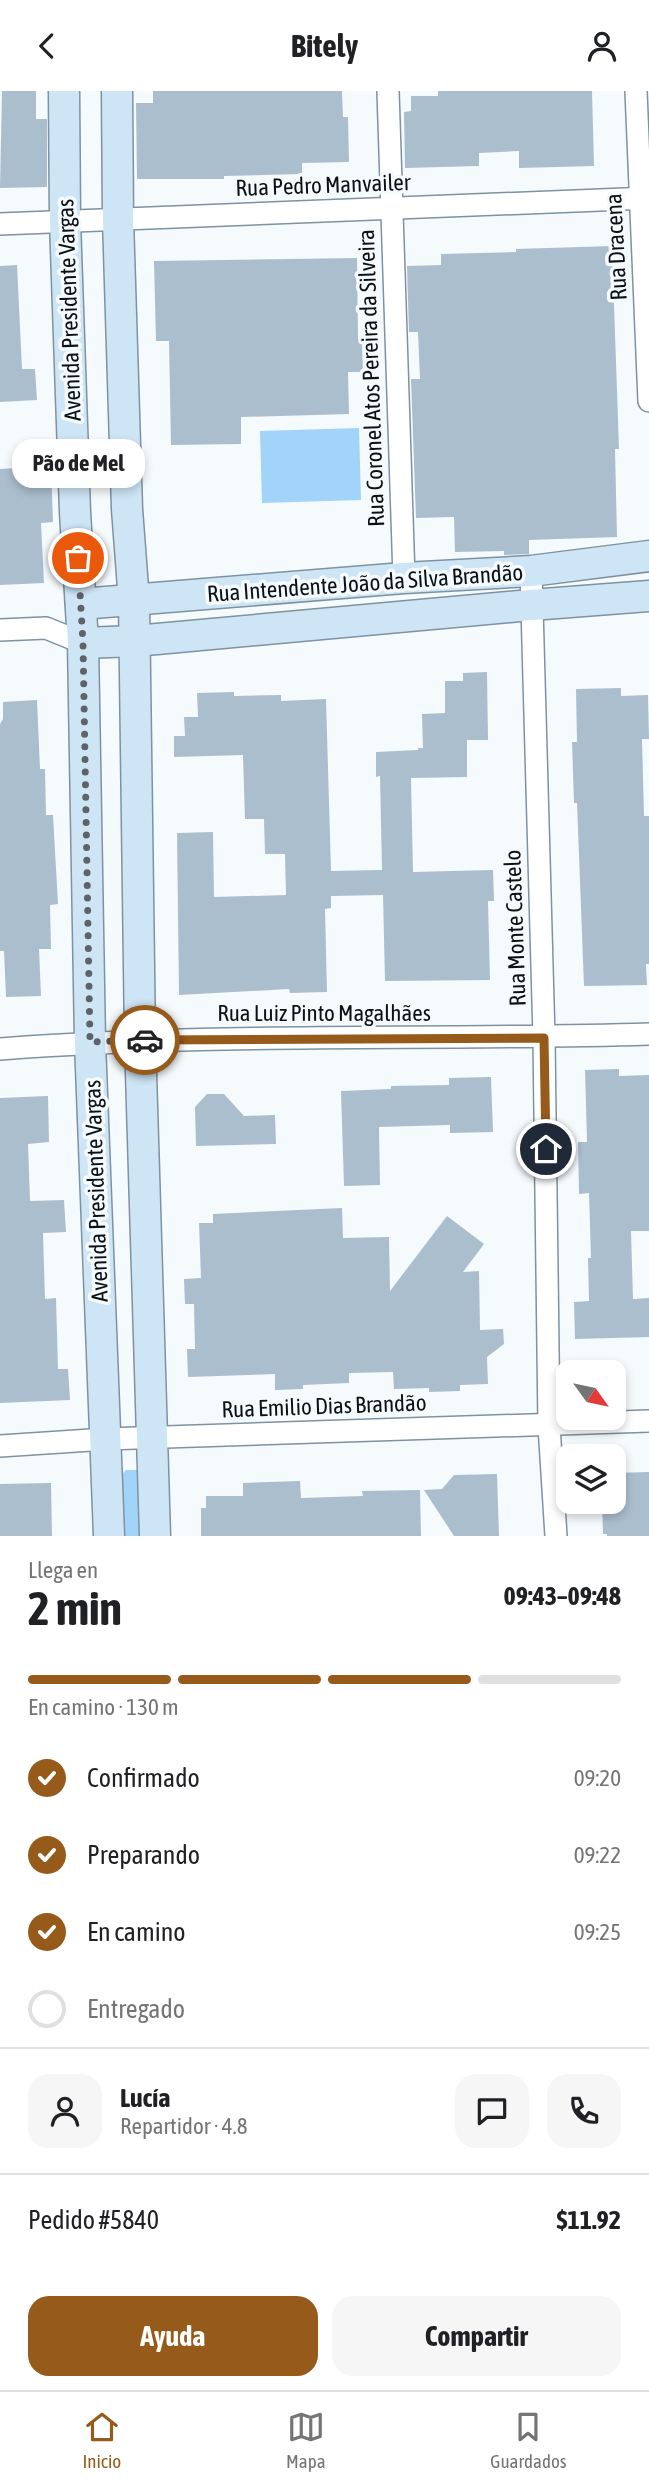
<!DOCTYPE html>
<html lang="es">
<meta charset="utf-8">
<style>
:root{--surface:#fff;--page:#f6f6f6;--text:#202124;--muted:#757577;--line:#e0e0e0;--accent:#965a1b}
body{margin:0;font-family:"Asap Condensed",sans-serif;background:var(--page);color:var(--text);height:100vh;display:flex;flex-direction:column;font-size:26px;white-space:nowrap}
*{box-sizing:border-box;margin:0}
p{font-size:23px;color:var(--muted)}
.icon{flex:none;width:38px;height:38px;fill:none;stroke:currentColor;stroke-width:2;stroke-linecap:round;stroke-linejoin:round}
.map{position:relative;height:1445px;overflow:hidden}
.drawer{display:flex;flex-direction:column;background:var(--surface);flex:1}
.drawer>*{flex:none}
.needle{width:46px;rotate:123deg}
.tools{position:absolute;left:556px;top:1269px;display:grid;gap:14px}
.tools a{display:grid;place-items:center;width:70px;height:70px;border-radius:14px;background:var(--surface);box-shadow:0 4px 10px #0003;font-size:35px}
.pin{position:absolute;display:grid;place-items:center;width:60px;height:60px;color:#fff;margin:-30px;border:4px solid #fff;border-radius:50%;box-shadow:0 2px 7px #0007}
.courier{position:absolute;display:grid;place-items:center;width:70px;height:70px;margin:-35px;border:5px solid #965a1b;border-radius:50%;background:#fff;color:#222;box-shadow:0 2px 9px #0007}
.bubble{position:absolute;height:49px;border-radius:21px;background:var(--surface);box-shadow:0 4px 10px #0003;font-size:23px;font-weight:700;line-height:49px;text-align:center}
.head em{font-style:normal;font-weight:700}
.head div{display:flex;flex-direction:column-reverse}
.head{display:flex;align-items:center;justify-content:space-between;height:119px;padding:0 28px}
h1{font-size:46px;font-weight:700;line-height:52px}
.bar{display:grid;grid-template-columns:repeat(4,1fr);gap:10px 7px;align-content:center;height:84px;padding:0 28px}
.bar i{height:9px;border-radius:5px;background:var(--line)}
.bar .selected{background:var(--accent)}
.bar p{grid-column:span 4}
.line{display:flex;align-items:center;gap:18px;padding:0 28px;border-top:2px solid var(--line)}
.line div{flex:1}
.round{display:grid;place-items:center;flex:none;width:74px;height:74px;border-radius:21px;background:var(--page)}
ol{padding:0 28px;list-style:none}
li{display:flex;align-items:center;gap:21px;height:77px}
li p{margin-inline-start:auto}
li .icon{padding:7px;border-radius:50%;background:var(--accent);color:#fff;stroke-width:4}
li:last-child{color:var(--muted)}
li i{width:38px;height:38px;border:4px solid var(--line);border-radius:50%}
.action{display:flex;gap:14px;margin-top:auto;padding:14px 28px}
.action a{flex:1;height:80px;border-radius:21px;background:var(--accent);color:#fff;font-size:28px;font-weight:700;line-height:80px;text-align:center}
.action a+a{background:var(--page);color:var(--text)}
header{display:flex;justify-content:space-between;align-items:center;height:91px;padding:0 28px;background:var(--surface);font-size:32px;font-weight:700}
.tabs{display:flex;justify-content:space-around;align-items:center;height:98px;border-top:2px solid var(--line);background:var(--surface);font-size:19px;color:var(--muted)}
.tabs a{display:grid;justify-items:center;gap:4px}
.tabs .selected{color:var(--accent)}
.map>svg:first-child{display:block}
.green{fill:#a2d4fa}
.building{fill:#aabecd}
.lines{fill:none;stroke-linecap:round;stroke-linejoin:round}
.street-casing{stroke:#7e92a1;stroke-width:24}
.secondary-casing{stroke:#7e92a1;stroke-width:33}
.street{stroke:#fff;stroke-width:21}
.secondary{stroke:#cee5f5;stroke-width:30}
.done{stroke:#5d6368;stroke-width:7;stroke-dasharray:0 12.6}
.route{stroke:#965a1b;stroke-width:9}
.labels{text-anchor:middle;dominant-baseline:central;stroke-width:7;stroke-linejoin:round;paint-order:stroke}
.street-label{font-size:23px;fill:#0b1217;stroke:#f5fafd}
</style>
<header><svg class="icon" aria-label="back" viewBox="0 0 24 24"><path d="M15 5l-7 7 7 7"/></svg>Bitely<svg class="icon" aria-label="person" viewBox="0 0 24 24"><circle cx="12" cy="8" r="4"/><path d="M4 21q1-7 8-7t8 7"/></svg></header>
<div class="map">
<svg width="649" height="1445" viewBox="0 0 649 1445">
<rect width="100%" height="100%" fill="#f5fafd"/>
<!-- green -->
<g class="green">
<polygon points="359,337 361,409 262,412 260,340"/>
<polygon points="126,1379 137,1379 148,1384 155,1445 121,1445 118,1387"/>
</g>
<!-- building -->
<g class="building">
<polygon points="2,0 36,0 36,28 47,28 47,96 0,97"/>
<polygon points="153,0 342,0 343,26 348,26 349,71 302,72 302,83 224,85 224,88 137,88 136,12 153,12"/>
<polygon points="438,0 592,0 594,75 519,77 519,60 479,62 479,75 405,77 404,21 411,20 411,5 438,5"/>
<polygon points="612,155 619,358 615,358 617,446 529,449 529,463 504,464 504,460 455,461 454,426 416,427 411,288 420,288 418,241 409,241 407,175 441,174 441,163 516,161 516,158"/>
<polygon points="357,167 358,247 362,247 363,281 348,281 349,323 241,326 241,353 171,354 169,250 156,250 154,170"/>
<polygon points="17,174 22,278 35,278 37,309 0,311 0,175"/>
<polygon points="51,375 53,431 41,432 44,492 0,494 0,378"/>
<polygon points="487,581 488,649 467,649 467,686 411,687 413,781 493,779 494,810 488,810 490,889 385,890 383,804 331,805 331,817 325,818 327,901 290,902 289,898 179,904 177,742 213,741 214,806 286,804 285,763 265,763 264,728 245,728 243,664 174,666 174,645 185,645 184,626 198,626 197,602 234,601 234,605 281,604 281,610 326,608 331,780 382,779 380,685 376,686 376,661 418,659 418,657 423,657 422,623 445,622 445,590 463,590 463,582"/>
<polygon points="621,597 621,605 648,604 649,648 642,648 644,725 649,725 649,873 646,873 647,894 584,895 577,712 574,712 572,651 577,651 576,598"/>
<polygon points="37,609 40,678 45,678 46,724 53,724 58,813 50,814 51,858 39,858 41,905 6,906 4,860 0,860 0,633 3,628 3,611"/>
<polygon points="619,978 619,985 649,984 649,1140 631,1140 633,1208 649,1207 649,1246 575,1248 574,1211 589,1210 588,1167 591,1167 589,1102 579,1103 578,1051 587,1051 585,979"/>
<polygon points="491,986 493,1041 450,1042 450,1034 379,1036 380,1094 344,1095 341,1000 391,998 391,995 449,994 449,987"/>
<polygon points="207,1003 224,1003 244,1025 275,1024 276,1053 196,1055 195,1016"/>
<polygon points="48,1005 49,1051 28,1053 30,1110 64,1109 66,1141 43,1142 45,1208 56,1207 58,1278 68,1278 70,1309 0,1312 0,1007"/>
<polygon points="342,1117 343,1147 389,1146 390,1200 447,1125 484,1153 463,1181 479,1180 480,1239 503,1238 504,1253 487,1266 488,1293 460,1294 460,1300 429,1301 429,1297 394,1298 393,1281 349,1282 349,1292 303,1294 303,1298 275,1299 275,1283 188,1286 187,1258 195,1258 194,1213 185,1213 184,1188 201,1187 199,1132 213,1132 213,1123"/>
<polygon points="649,1381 649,1445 607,1445 607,1443 603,1443 602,1410 614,1410 614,1382"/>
<polygon points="497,1383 499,1445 454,1445 424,1399 442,1398 454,1384"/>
<polygon points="300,1390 301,1407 363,1405 362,1400 420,1399 421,1445 201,1445 201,1417 206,1417 206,1405 243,1405 243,1392"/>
<polygon points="51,1392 52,1445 0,1445 0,1393"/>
</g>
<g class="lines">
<!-- street casing -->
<g class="street-casing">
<g id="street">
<polyline points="388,0 404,487"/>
<polyline points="636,0 649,310"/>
<polyline points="0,133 649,107"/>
<polyline points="531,480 544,947 549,1335 556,1445"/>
<polyline points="0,539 46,537 83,552"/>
<path d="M0 958C216 941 433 950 649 943"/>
<polyline points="0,1355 106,1348 649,1330"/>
</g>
</g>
<!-- secondary casing -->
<g class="secondary-casing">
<g id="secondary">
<polyline points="64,0 65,130 75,421 83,552 90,951 109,1445"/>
<polyline points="117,0 118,128 127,418 134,510 140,949 155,1445"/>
<polyline points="81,513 404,487 531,480 649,465"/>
<polyline points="83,552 135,550 531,514 649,505"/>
</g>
</g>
<!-- street -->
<use href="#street" class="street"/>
<!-- secondary -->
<use href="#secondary" class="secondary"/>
</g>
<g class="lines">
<!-- done -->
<polyline class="done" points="78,467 83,552 90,951 145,949"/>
<!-- route -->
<polyline class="route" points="145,949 544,947 546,1058"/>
</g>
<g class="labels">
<!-- street labels -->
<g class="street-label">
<text transform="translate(323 94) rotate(-2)">Rua Pedro Manvailer</text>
<text transform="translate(616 156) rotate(-93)">Rua Dracena</text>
<text transform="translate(69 219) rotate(-92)">Avenida Presidente Vargas</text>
<text transform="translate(371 287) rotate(-92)">Rua Coronel Atos Pereira da Silveira</text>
<text transform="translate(365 492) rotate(-4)">Rua Intendente João da Silva Brandão</text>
<text transform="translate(515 837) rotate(-92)">Rua Monte Castelo</text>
<text x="324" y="922">Rua Luiz Pinto Magalhães</text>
<text transform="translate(96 1100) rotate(-92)">Avenida Presidente Vargas</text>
<text transform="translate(324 1315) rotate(-2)">Rua Emilio Dias Brandão</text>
</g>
</g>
</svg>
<div class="tools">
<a><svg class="needle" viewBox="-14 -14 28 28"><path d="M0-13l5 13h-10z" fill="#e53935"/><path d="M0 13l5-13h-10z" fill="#757577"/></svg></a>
<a><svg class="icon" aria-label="layers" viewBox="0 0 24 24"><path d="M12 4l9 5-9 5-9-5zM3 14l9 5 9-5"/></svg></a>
</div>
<div class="pin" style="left:78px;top:467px;background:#ea580c"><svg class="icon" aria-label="bag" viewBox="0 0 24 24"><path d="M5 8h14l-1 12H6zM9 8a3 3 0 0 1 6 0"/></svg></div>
<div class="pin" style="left:546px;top:1058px;background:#1f2937"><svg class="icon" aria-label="home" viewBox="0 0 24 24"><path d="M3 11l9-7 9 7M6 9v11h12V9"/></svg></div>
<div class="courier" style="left:145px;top:949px"><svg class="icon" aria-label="car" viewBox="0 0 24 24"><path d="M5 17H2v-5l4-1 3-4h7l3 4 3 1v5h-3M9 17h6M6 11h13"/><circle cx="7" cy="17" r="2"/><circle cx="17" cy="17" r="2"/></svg></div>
<div class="bubble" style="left:12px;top:348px;width:133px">Pão de Mel</div>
</div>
<section class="drawer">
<div class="head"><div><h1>2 min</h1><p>Llega en</p></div><em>09:43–09:48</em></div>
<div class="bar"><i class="selected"></i><i class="selected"></i><i class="selected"></i><i></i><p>En camino · 130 m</p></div>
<ol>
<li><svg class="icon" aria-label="check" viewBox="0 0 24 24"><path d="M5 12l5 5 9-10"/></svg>Confirmado<p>09:20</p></li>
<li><svg class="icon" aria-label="check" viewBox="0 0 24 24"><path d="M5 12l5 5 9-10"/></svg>Preparando<p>09:22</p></li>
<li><svg class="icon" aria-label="check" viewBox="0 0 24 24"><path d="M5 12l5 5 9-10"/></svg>En camino<p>09:25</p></li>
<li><i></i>Entregado</li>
</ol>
<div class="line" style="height:126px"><a class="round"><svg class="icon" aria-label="person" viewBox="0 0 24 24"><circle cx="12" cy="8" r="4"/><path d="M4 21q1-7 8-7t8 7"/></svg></a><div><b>Lucía</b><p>Repartidor · 4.8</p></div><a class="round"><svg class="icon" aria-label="chat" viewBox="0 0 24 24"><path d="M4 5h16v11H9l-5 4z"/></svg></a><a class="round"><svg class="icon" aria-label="phone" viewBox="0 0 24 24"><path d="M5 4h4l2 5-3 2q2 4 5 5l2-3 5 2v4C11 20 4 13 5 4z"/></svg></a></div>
<div class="line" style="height:91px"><div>Pedido #5840</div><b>$11.92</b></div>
<div class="action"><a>Ayuda</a><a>Compartir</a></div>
</section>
<nav class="tabs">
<a class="selected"><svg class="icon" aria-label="home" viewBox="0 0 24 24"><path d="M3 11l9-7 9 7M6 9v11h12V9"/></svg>Inicio</a>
<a><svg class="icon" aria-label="map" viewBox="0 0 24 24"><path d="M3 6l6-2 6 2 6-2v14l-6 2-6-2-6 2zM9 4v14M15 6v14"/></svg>Mapa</a>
<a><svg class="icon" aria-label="saved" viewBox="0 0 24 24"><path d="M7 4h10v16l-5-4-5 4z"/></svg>Guardados</a>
</nav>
